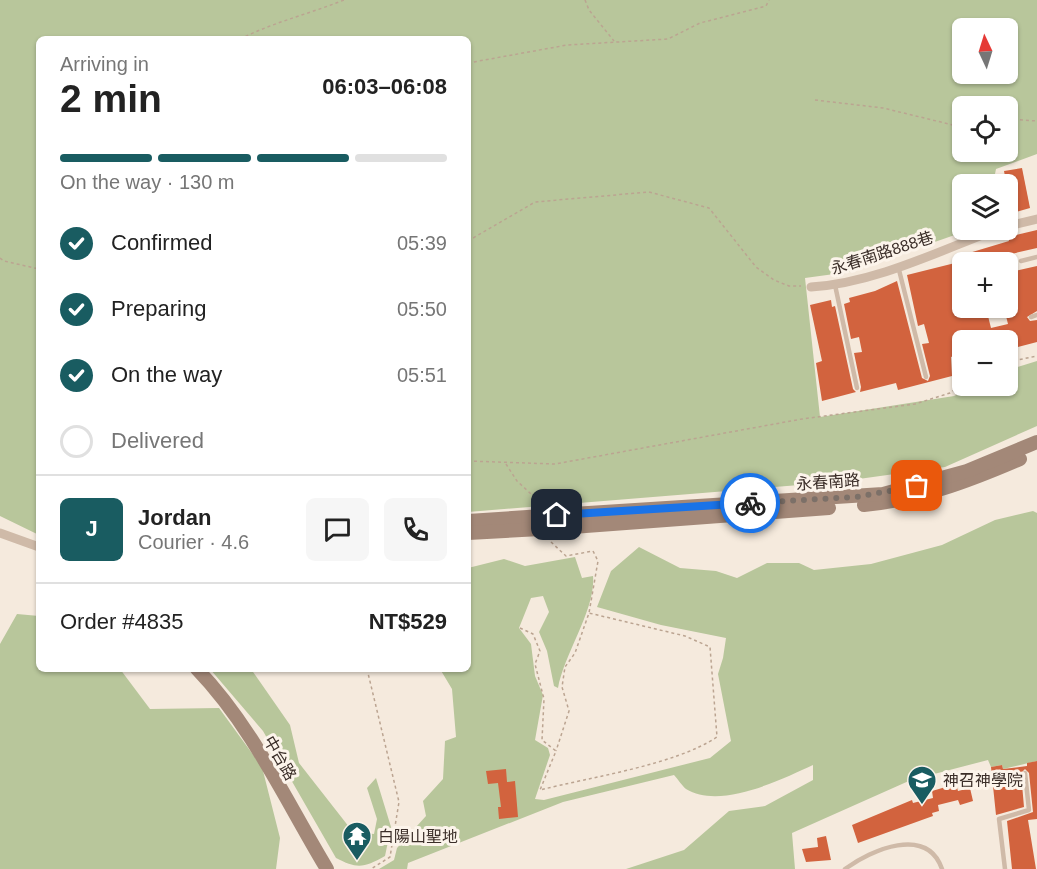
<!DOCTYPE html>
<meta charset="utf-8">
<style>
:root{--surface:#fff;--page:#f6f6f6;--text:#222;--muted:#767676;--line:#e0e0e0;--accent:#195c61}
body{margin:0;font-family:Helvetica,"Noto Sans TC",sans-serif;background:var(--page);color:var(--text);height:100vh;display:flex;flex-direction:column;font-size:22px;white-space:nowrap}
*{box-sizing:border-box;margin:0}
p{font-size:20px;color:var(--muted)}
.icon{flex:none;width:33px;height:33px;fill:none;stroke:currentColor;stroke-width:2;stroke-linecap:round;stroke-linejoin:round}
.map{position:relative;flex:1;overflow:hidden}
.panel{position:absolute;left:36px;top:36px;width:435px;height:636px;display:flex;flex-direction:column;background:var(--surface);border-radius:9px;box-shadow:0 2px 4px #0004}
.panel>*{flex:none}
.needle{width:39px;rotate:356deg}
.buttons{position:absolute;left:952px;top:18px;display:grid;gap:12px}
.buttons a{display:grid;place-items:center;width:66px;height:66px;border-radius:9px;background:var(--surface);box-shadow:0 2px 4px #0004;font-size:30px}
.pin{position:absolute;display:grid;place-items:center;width:51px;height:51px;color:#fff;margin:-26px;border-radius:12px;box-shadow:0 3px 9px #0006}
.courier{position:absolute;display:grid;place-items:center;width:60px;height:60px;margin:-30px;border:4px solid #1a73e8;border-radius:50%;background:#fff;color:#222;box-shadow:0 2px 8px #0007}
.overview em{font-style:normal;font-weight:700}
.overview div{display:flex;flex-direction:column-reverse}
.overview{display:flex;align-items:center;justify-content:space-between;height:102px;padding:0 24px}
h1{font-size:39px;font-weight:700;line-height:45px}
.bar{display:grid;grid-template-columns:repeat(4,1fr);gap:9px 6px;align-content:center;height:72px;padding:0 24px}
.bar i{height:8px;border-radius:4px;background:var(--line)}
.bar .selected{background:var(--accent)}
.bar p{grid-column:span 4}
.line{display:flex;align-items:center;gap:15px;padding:0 24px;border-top:2px solid var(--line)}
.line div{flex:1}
.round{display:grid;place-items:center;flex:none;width:63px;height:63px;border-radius:9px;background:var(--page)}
ol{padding:0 24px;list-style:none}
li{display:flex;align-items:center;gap:18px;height:66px}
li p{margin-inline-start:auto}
li .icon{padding:6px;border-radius:50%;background:var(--accent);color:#fff;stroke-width:4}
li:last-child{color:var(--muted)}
li i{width:33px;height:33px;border:3px solid var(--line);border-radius:50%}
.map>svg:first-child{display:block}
.green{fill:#b8c69b;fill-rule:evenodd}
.building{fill:#d2633e}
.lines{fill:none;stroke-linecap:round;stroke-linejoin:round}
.path{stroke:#bba491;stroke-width:1.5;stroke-dasharray:3 3;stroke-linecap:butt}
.lane{stroke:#cfbaa8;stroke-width:4.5}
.street{stroke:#cfbaa8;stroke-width:9}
.secondary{stroke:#a38878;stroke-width:14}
.secondary-bridge{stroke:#a38878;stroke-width:14}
.done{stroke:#7c7068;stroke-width:6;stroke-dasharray:0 10.8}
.route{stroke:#1a73e8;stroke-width:8}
.labels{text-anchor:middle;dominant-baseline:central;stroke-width:6;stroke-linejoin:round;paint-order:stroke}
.street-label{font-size:16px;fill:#3b2e29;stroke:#fcf4eb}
.poi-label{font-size:16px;fill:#3b2e29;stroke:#fcf4eb;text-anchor:start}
</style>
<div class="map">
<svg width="1037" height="869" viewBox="0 0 1037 869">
<rect width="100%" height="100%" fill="#f5eadd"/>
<!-- green -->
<g class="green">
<path d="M0 0H1037V154L996 169 993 184H963V230H969L849 272 805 278 820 417 954 396 976 386H1008V370L1037 361V426L945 467 837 482 468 512V39H39V535L0 516ZM1008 28V74H963V28ZM963 106H1008V152H963Z"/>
<path d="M1033 511 1037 513V761L1003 769 1002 765 991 767 988 760 911 780 792 833 795 869H626L684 850 729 811 765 806 813 780V765C780 780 720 810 686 789 682 786 678 779 674 775L563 802 408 863 407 869H379L394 860 397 848 426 816 423 801 443 779 445 741 456 737 452 689 440 669H468V568L504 559 525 566 575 557 582 578 593 576C596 609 564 654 558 688L554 686 547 651 539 632 549 612 543 596 531 598 519 628 531 644 535 676 543 695 535 740 548 748 550 755 535 799 544 800 710 758 731 741 718 674 723 658 726 638 661 625 597 607 611 571 639 547 680 568 716 571 737 578 767 563H799L814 570 871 564 942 545 995 520Z"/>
<polygon points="17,614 39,616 39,669 120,669 150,709 219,708 262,767 280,838 276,869 0,869 0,644"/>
<path d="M210 669H251L290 725 299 763 353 832 374 834 377 819 367 788 376 778 391 827 385 856C364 868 357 869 336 858L263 731Z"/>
</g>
<!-- building -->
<g class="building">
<polygon points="1022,168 1030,208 1012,213 1004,171"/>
<polygon points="1037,230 1037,248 1011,254 1015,271 1037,266 1037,311 1027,317 1030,321 1037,320 1037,342 1014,348 1012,340 963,340 963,353 951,357 952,376 898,390 896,383 860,392 861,387 854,353 862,352 859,337 851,339 844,304 850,302 849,298 875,291 897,281 922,378 928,381 930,376 922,344 929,343 924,324 918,326 907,275 963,261 963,313 986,308 991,328 1008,324 1004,308 1008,308 1008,262 972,262 969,253 1009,241 1008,237"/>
<polygon points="831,300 832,307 835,306 853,389 856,392 822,401 816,363 822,361 810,305"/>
<polygon points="1037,761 1037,819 1028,820 1036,869 1012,869 1007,821 1033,812 1029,773 1025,769 1021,773 1024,807 996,815 991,767 1002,765 1003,769 1027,766 1027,763"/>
<polygon points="506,769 507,782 515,781 518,817 499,819 498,807 501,807 498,783 488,784 486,771"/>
<polygon points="956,784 958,791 970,788 973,801 960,805 958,800 938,805 939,811 932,813 933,816 858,843 852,825 912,800 913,803 933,798 932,791"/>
<polygon points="826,836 831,860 806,862 802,849 818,847 817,838"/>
</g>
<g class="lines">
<!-- path -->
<g class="path">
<polyline points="585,0 589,10 614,41"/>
<path d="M240 39C274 22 309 14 344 0"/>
<polyline points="468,63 567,45 668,39 700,23 766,6 769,0"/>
<polyline points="815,100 883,108 953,125 963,123"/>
<polyline points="1008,119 1037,121"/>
<polyline points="468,241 535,202 649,192 709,208 756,267 774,280 789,286 801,286"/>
<polyline points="0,258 4,261 39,269"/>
<polyline points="1008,362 1037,356"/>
<polyline points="468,461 555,464 802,419 915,404 950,393 963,383"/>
<polyline points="506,464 517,481 543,505"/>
<polyline points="551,542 566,556 593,551 598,561 589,613 575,653 565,667 562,687 569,711 556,751"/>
<path d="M520 628 533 634 540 651 535 664 544 699 542 740 556 751 540 790C591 777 675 765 717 737L710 647 685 636 589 613"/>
<polyline points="367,669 399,802 390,857 371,869"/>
</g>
<!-- lane -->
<g class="lane">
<polyline points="1021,261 1037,257"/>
<polyline points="898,266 926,377"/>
<polyline points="835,285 857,388"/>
<polyline points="1031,317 1037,315"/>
<path d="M845 869C871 850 927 825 942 869"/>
<polyline points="1005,869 999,819 1029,810 1025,773"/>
</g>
<!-- street -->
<g class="street">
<polyline points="1008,226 1037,219"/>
<path d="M811 287C874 283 937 252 995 230"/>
<polyline points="0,533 39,547"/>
</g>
<!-- secondary -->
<g class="secondary">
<path d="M864 505C919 500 969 481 1020 459"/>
<polyline points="557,515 883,494 967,471 1037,442"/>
<polyline points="559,528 829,508"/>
<path d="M197 669C252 726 286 801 327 869"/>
</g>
<!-- secondary-bridge -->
<g class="secondary-bridge">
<polyline points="468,521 557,515"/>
<polyline points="468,533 559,528"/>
</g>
</g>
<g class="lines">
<!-- done -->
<polyline class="done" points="750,503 856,497 917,486"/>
<!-- route -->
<polyline class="route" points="557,515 750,503"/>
</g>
<!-- icons -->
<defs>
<g id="university-pin" transform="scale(1.5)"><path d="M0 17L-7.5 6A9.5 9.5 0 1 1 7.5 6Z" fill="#195c61" stroke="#fcf4eb"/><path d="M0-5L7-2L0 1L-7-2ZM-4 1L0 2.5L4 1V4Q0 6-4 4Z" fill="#fff"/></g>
<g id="temple-pin" transform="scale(1.5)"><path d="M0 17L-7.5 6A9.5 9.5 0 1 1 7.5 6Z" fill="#195c61" stroke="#fcf4eb"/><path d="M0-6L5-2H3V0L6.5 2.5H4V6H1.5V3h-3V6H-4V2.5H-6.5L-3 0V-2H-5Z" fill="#fff"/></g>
</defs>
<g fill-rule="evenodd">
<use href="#university-pin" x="922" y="780"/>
<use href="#temple-pin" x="357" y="836"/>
</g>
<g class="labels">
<!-- street labels -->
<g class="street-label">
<text transform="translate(882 253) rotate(-18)">永春南路888巷</text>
<text transform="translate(828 482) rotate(-4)">永春南路</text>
<text transform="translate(280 758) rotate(60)">中台路</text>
</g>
<!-- poi labels -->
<g class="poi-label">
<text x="943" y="780">神召神學院</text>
<text x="378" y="836">白陽山聖地</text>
</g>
</g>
</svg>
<div class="buttons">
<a><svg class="needle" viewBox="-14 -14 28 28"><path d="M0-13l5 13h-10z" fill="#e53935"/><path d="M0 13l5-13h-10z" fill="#767676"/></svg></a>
<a><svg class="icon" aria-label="locate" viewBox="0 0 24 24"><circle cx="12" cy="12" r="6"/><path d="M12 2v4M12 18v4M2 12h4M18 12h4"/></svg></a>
<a><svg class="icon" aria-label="layers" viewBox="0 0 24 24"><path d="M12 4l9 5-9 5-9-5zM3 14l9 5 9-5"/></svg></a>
<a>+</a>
<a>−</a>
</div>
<div class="pin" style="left:917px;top:486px;background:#ea580c"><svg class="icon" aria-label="bag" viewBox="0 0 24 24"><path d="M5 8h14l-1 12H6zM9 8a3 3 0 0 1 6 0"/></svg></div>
<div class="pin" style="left:557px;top:515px;background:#1f2937"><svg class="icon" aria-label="home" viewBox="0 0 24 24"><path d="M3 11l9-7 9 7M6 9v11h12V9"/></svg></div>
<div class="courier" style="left:750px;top:503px"><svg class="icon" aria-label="bike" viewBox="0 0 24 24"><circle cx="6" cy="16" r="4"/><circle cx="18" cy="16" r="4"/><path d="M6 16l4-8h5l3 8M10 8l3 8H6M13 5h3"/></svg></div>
<section class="panel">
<div class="overview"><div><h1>2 min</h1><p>Arriving in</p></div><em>06:03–06:08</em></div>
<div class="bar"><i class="selected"></i><i class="selected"></i><i class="selected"></i><i></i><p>On the way · 130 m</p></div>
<ol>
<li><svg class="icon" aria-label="check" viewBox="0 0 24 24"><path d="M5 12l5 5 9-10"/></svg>Confirmed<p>05:39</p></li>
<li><svg class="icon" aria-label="check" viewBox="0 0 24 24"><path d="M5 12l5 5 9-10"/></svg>Preparing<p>05:50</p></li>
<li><svg class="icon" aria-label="check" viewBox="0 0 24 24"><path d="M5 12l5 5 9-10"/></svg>On the way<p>05:51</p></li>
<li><i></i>Delivered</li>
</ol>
<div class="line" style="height:108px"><b class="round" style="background:var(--accent);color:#fff">J</b><div><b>Jordan</b><p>Courier · 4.6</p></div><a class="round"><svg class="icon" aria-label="chat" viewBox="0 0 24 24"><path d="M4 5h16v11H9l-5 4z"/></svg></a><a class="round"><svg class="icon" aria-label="phone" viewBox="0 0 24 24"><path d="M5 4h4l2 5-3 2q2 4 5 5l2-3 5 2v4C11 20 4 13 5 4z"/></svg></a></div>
<div class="line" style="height:78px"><div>Order #4835</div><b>NT$529</b></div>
</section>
</div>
